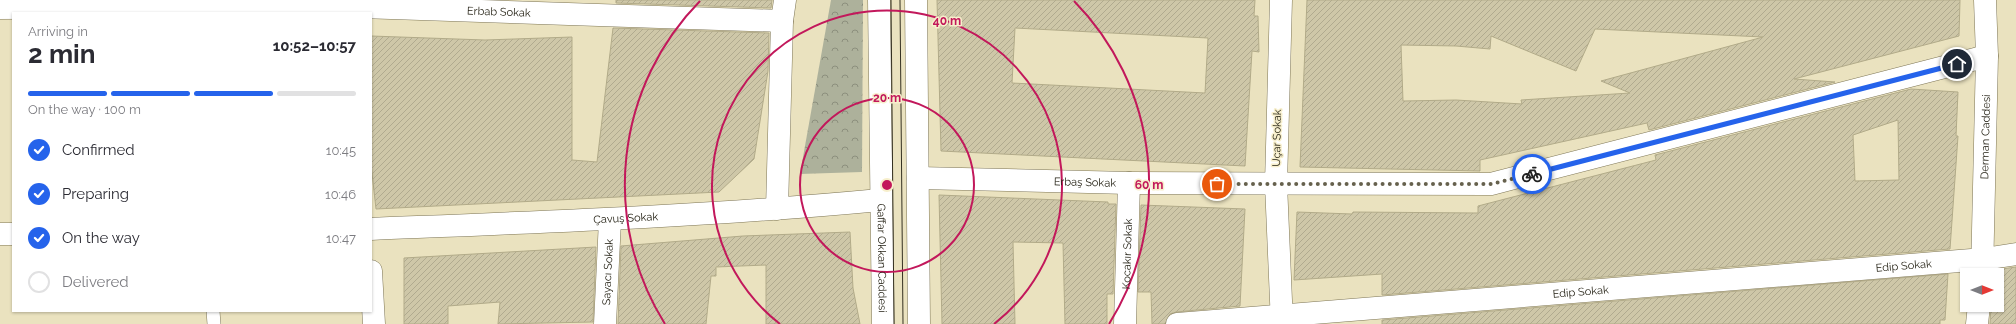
<!DOCTYPE html>
<meta charset="utf-8">
<style>
:root{--surface:#fff;--page:#f2f2f3;--text:#2b2b33;--muted:#7c7c81;--line:#e1e1e2;--accent:#2563eb}
body{margin:0;font-family:Raleway,sans-serif;background:var(--page);color:var(--text);height:100vh;display:flex;flex-direction:column;font-size:15px;white-space:nowrap}
*{box-sizing:border-box;margin:0}
p{font-size:13px;color:var(--muted)}
.icon{flex:none;width:22px;height:22px;fill:none;stroke:currentColor;stroke-width:2;stroke-linecap:round;stroke-linejoin:round}
.map{position:relative;flex:1;overflow:hidden}
.sheet{position:absolute;left:12px;top:12px;width:360px;height:300px;display:flex;flex-direction:column;background:var(--surface);border-radius:0px;box-shadow:0 1px 3px #0004}
.sheet>*{flex:none}
.needle{width:26px;rotate:90deg}
.tools{position:absolute;left:1960px;top:268px;display:grid;gap:8px}
.tools a{display:grid;place-items:center;width:44px;height:44px;border-radius:0px;background:var(--surface);box-shadow:0 1px 3px #0004;font-size:20px}
.pin{position:absolute;display:grid;place-items:center;width:34px;height:34px;color:#fff;margin:-17px;border:2px solid #fff;border-radius:50%;box-shadow:0 1px 4px #0007}
.courier{position:absolute;display:grid;place-items:center;width:40px;height:40px;margin:-20px;border:3px solid #2563eb;border-radius:50%;background:#fff;color:#222;box-shadow:0 1px 5px #0007}
.overview em{font-style:normal;font-weight:700}
.overview div{display:flex;flex-direction:column-reverse}
.overview{display:flex;align-items:center;justify-content:space-between;height:68px;padding:0 16px}
h1{font-size:26px;font-weight:700;line-height:30px}
.bar{display:grid;grid-template-columns:repeat(4,1fr);gap:6px 4px;align-content:center;height:48px;padding:0 16px}
.bar i{height:5px;border-radius:3px;background:var(--line)}
.bar .on{background:var(--accent)}
.bar p{grid-column:span 4}
ol{padding:0 16px;list-style:none}
li{display:flex;align-items:center;gap:12px;height:44px}
li p{margin-inline-start:auto}
li .icon{padding:4px;border-radius:50%;background:var(--accent);color:#fff;stroke-width:4}
li:last-child{color:var(--muted)}
li i{width:22px;height:22px;border:2px solid var(--line);border-radius:50%}
.map>svg:first-child{display:block}
.park{fill:url(#park-crowns)}
.building{fill:url(#building-hatch);stroke:#b2ab89;fill-rule:evenodd}
.lines{fill:none;stroke-linecap:round;stroke-linejoin:round}
.lane-casing{stroke:#7e7656;stroke-width:14}
.street-casing{stroke:#7e7656;stroke-width:23}
.secondary-casing{stroke:#7e7656;stroke-width:23}
.lane{stroke:#fff;stroke-width:13}
.street{stroke:#fff;stroke-width:22}
.secondary{stroke:#fff;stroke-width:22}
.tram{stroke:#343021;stroke-width:1}
.done{stroke:#66614d;stroke-width:4;stroke-dasharray:0 7.2}
.route{stroke:#2563eb;stroke-width:5}
.ring{fill:none;stroke:#c2185b;stroke-width:2}
.labels{text-anchor:middle;dominant-baseline:central;stroke-width:3;stroke-linejoin:round;paint-order:stroke}
.street-label{font-size:11px;fill:#1f1c0f;stroke:#f7efcc}
.centre{fill:#c2185b;stroke:#f7efcc;stroke-width:2}
.ring-label{font-size:12px;text-anchor:middle;font-weight:bold;fill:#c2185b;stroke:#f7efcc;stroke-width:3;stroke-linejoin:round;paint-order:stroke}
</style>
<div class="map">
<svg width="2016" height="324" viewBox="0 0 2016 324">
<defs>
<pattern id="park-crowns" width="20" height="18" patternUnits="userSpaceOnUse"><rect width="20" height="18" fill="#adb19b"/><path d="M2 6a3 3 0 1 1 6 0M12 15a3 3 0 1 1 6 0" fill="none" stroke="#8c8f7d"/></pattern>
<pattern id="building-hatch" width="6" height="6" patternUnits="userSpaceOnUse"><rect width="6" height="6" fill="#cec7a8"/><path d="M-1 1l2-2M0 6l6-6M5 7l2-2" fill="none" stroke="#b0aa8f"/></pattern>
</defs>
<rect width="100%" height="100%" fill="#eae2bf"/>
<!-- park -->
<polygon class="park" points="831,0 863,0 862,172 800,174"/>
<!-- building -->
<g class="building">
<polygon points="616,0 772,0 771,8 616,3"/>
<path d="M937 0H1255L1254 16H1258L1259 52 1252 51 1245 166 941 151ZM1015 28 1208 38 1205 93 1012 83Z"/>
<path d="M1307 0H1960L1959 36 1794 79 1835 82 1649 130 1647 123 1480 160V171L1300 167ZM1595 29 1763 37 1601 81 1630 93 1521 100 1522 104 1456 100 1403 101 1401 45 1456 46 1490 49 1491 36 1576 71Z"/>
<polygon points="613,28 769,33 768,71 754,159 719,192 376,209 371,164 371,36 485,40 572,37 572,160 597,162"/>
<path d="M1911 89 1958 92 1956 136H1958L1950 249 1382 295V274L1294 280 1297 212 1352 214 1353 212 1478 213V206L1656 160 1655 155ZM1898 120 1899 180 1855 181 1853 135Z"/>
<polygon points="939,195 1108,202 1108,204 1116,204 1113,294 1107,294 1107,324 1065,324 1063,243 1013,242 1015,324 942,324"/>
<polygon points="1141,205 1245,209 1240,306 1176,312 1170,314 1165,324 1152,324 1151,292 1138,292"/>
<polygon points="850,232 853,288 860,324 766,324 766,265 716,267 716,276 711,276 706,324 618,324 621,246 743,236"/>
<polygon points="596,247 593,322 498,324 500,302 448,306 448,324 404,324 404,258"/>
<polygon points="2016,267 2016,324 1990,324 1991,305 1997,305 1997,275 1994,275 1995,270"/>
<polygon points="1948,274 1945,320 1940,320 1940,324 1382,324 1382,320"/>
</g>
<g class="lines">
<!-- lane casing -->
<g class="lane-casing">
<polyline id="lane" points="213,311 214,324"/>
</g>
<!-- street casing -->
<g class="street-casing">
<g id="street">
<polyline points="1281,0 1276,184 1282,324"/>
<path id="s1" d="M0 8 331 6 782 21"/>
<path id="s2" d="M918 178 1129 183 1491 184 1987 56"/>
<polyline points="777,209 782,21 785,0"/>
<path id="s3" d="M371 229C541 222 711 216 880 200"/>
<polyline points="0,234 13,234"/>
<polyline points="371,271 374,324"/>
<path id="s4" d="M605 324 610 220"/>
<path id="s5" d="M1125 324 1129 183"/>
<path id="s6" d="M1177 324 1984 259 2016 254"/>
</g>
</g>
<!-- secondary casing -->
<g class="secondary-casing">
<g id="secondary">
<path id="s7" d="M879 0 883 324"/>
<polyline points="916,0 919,324"/>
<path id="s8" d="M1982 275 1987 56 1985 0"/>
<polyline points="1977,324 1979,305"/>
</g>
</g>
<!-- lane -->
<use href="#lane" class="lane"/>
<!-- street -->
<use href="#street" class="street"/>
<!-- secondary -->
<use href="#secondary" class="secondary"/>
<!-- tram -->
<g class="tram">
<polyline points="891,0 894,324"/>
<polyline points="900,0 903,324"/>
</g>
</g>
<g class="lines">
<!-- done -->
<polyline class="done" points="1217,184 1491,184 1532,174"/>
<!-- route -->
<polyline class="route" points="1532,174 1957,64"/>
</g>
<!-- distance rings -->
<g class="ring">
<circle cx="887" cy="185" r="87"/>
<path d="M780 324A175 175 0 1 1 994 324"/>
<path d="M665 324A262 262 0 0 1 700 1M1074 1A262 262 0 0 1 1109 324"/>
</g>
<g class="labels">
<!-- street labels -->
<g class="street-label">
<text stroke="none"><textPath href="#s1" startOffset="499">Erbab Sokak</textPath></text>
<text transform="translate(1277 138) rotate(-89)">Uçar Sokak</text>
<text stroke="none"><textPath href="#s8" startOffset="138">Derman Caddesi</textPath></text>
<text stroke="none"><textPath href="#s2" startOffset="167">Erbaş Sokak</textPath></text>
<text stroke="none"><textPath href="#s3" startOffset="255">Çavuş Sokak</textPath></text>
<text stroke="none"><textPath href="#s5" startOffset="70">Kocakır Sokak</textPath></text>
<text stroke="none"><textPath href="#s7" startOffset="258">Gaffar Okkan Caddesi</textPath></text>
<text stroke="none"><textPath href="#s6" startOffset="729">Edip Sokak</textPath></text>
<text stroke="none"><textPath href="#s4" startOffset="52">Sayacı Sokak</textPath></text>
<text stroke="none"><textPath href="#s6" startOffset="405">Edip Sokak</textPath></text>
</g>
</g>
<circle cx="887" cy="185" r="6" class="centre"/>
<g class="ring-label">
<text x="947" y="25">40 m</text>
<text x="887" y="102">20 m</text>
<text x="1149" y="189">60 m</text>
</g>
</svg>
<div class="tools">
<a><svg class="needle" viewBox="-14 -14 28 28"><path d="M0-13l5 13h-10z" fill="#e53935"/><path d="M0 13l5-13h-10z" fill="#7c7c81"/></svg></a>
</div>
<div class="pin" style="left:1217px;top:184px;background:#ea580c"><svg class="icon" aria-label="bag" viewBox="0 0 24 24"><path d="M5 8h14l-1 12H6zM9 8a3 3 0 0 1 6 0"/></svg></div>
<div class="pin" style="left:1957px;top:64px;background:#1f2937"><svg class="icon" aria-label="home" viewBox="0 0 24 24"><path d="M3 11l9-7 9 7M6 9v11h12V9"/></svg></div>
<div class="courier" style="left:1532px;top:174px"><svg class="icon" aria-label="bike" viewBox="0 0 24 24"><circle cx="6" cy="16" r="4"/><circle cx="18" cy="16" r="4"/><path d="M6 16l4-8h5l3 8M10 8l3 8H6M13 5h3"/></svg></div>
<section class="sheet">
<div class="overview"><div><h1>2 min</h1><p>Arriving in</p></div><em>10:52–10:57</em></div>
<div class="bar"><i class="on"></i><i class="on"></i><i class="on"></i><i></i><p>On the way · 100 m</p></div>
<ol>
<li><svg class="icon" aria-label="check" viewBox="0 0 24 24"><path d="M5 12l5 5 9-10"/></svg>Confirmed<p>10:45</p></li>
<li><svg class="icon" aria-label="check" viewBox="0 0 24 24"><path d="M5 12l5 5 9-10"/></svg>Preparing<p>10:46</p></li>
<li><svg class="icon" aria-label="check" viewBox="0 0 24 24"><path d="M5 12l5 5 9-10"/></svg>On the way<p>10:47</p></li>
<li><i></i>Delivered</li>
</ol>
</section>
</div>
